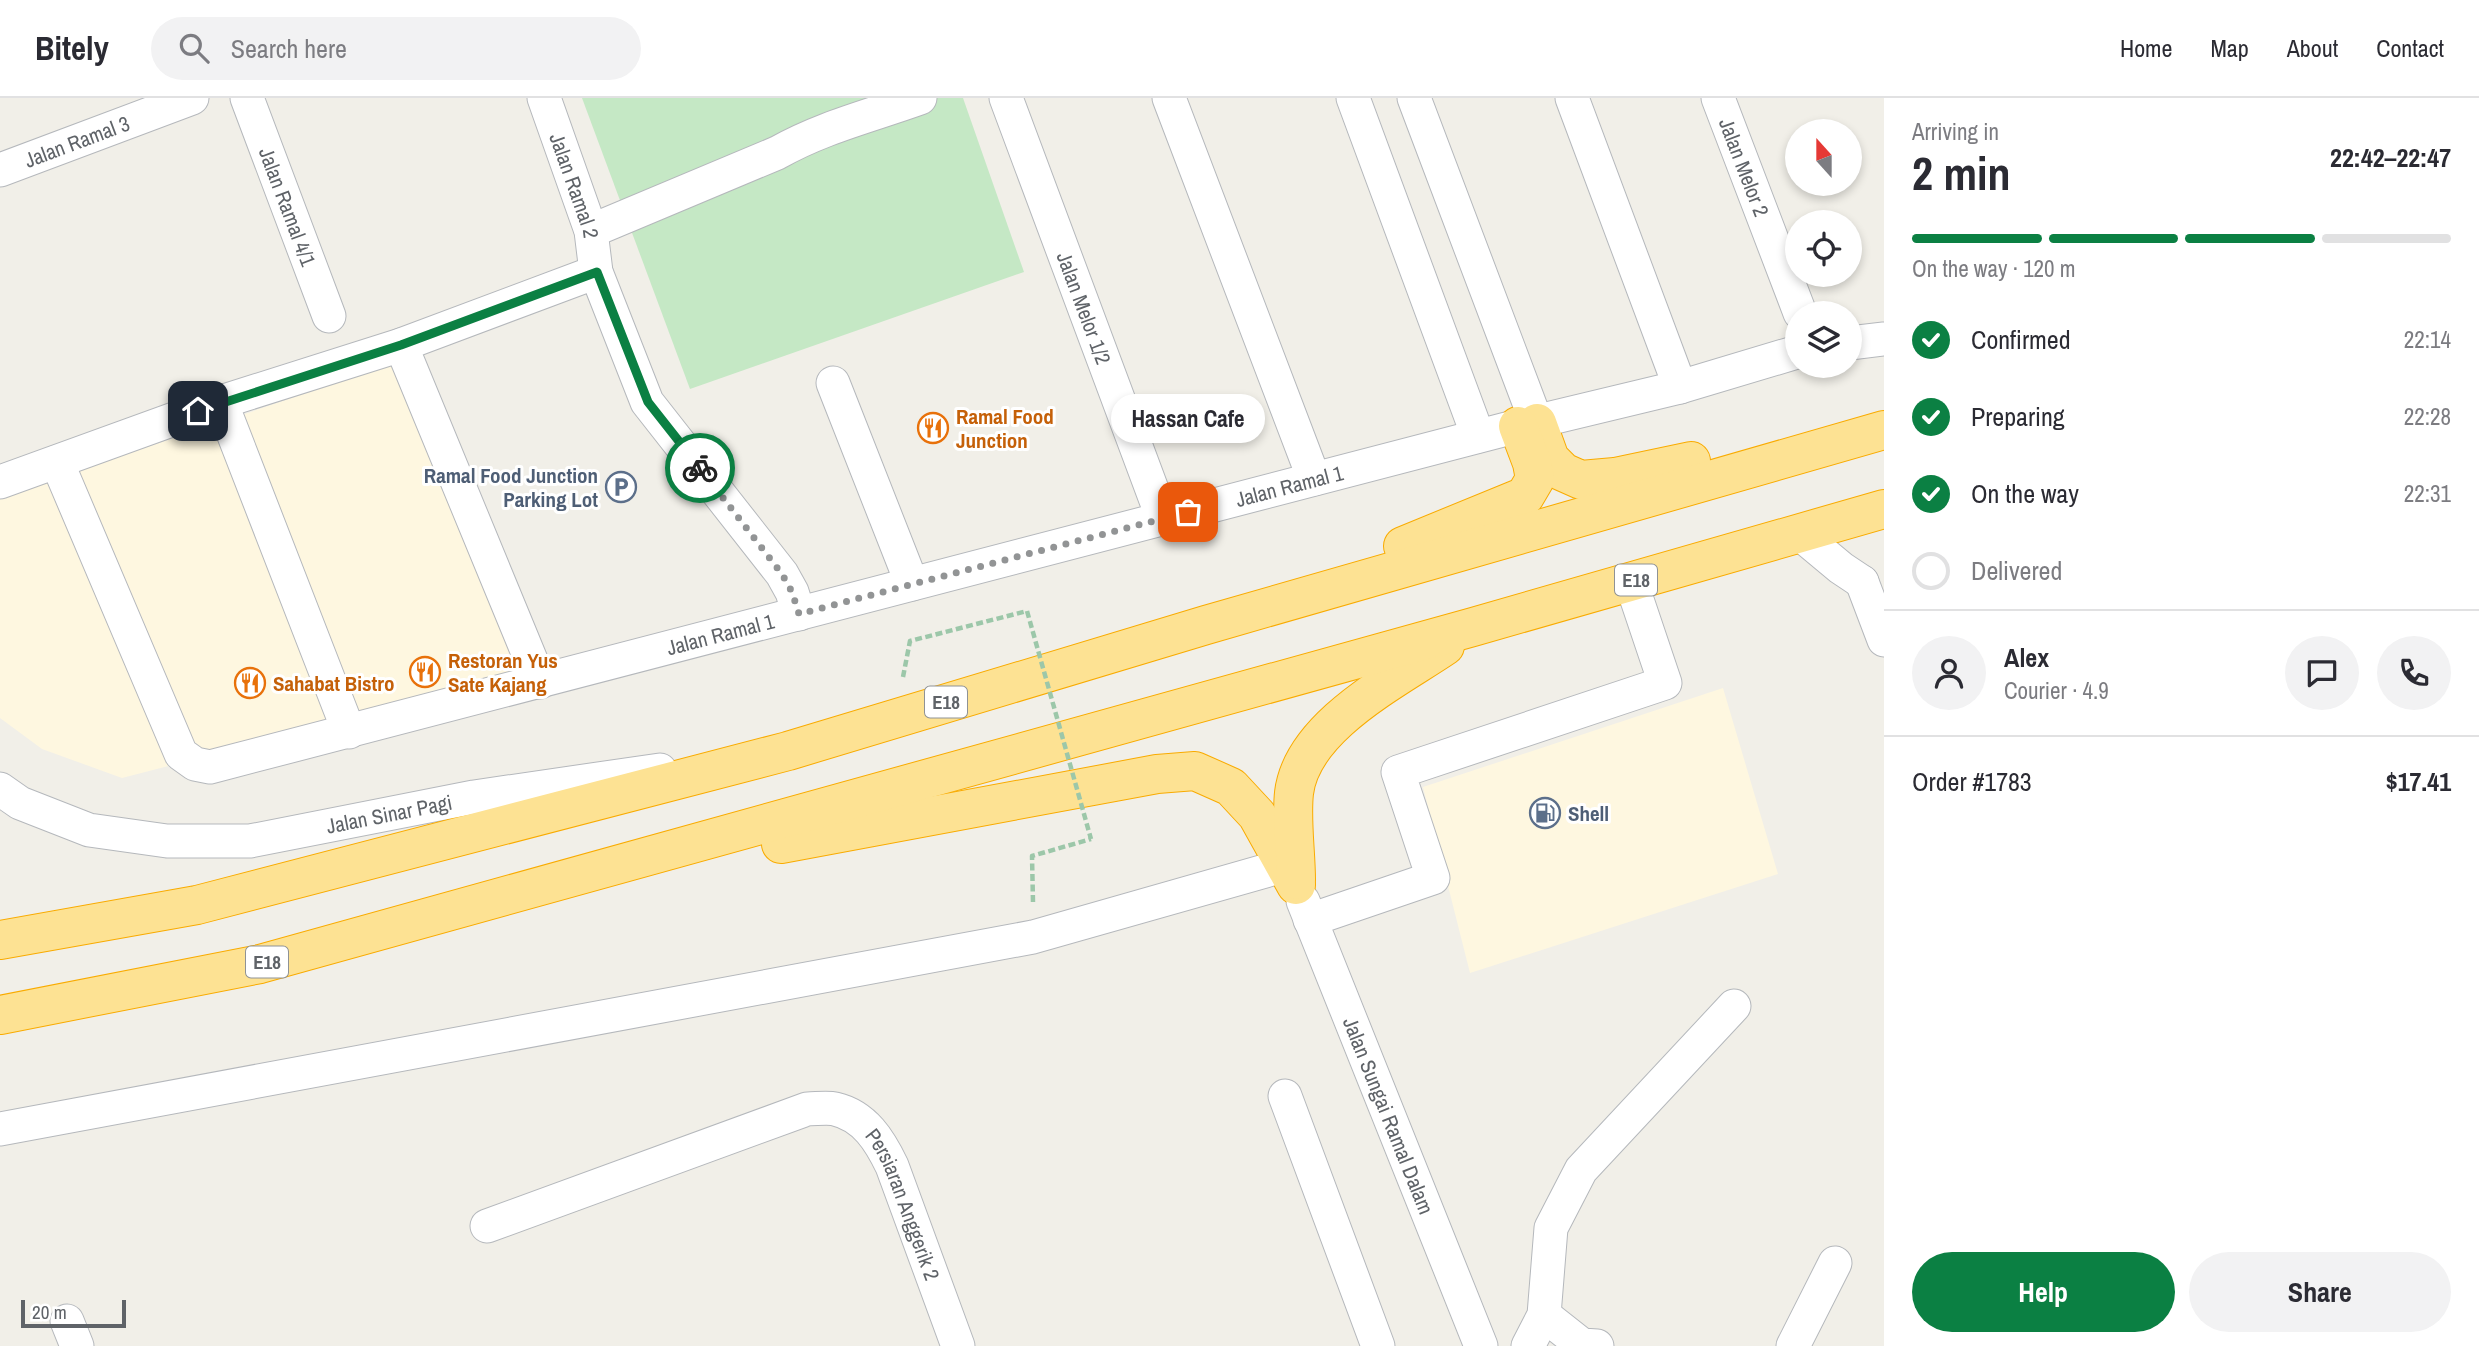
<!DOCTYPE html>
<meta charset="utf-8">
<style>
:root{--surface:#fff;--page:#f2f2f3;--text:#2b2b33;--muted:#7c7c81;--line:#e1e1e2;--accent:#0b8043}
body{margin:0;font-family:"Archivo Narrow",sans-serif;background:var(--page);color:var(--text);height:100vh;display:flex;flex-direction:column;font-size:26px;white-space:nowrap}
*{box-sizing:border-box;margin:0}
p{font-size:23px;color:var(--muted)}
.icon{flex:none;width:38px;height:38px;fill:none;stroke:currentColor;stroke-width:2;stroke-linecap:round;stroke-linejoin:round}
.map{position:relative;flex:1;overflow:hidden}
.panel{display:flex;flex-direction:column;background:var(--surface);width:595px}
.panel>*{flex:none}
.needle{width:46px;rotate:339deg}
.fabs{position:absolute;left:1785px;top:21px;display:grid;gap:14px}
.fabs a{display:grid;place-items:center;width:77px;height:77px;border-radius:50%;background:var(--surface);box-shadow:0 4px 10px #0003;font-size:35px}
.scale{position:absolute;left:21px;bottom:18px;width:105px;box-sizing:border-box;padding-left:7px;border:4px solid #5f6368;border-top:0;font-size:19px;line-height:24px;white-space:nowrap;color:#5f6368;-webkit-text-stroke:5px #fff;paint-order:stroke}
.pin{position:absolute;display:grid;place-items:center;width:60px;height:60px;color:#fff;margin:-30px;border-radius:14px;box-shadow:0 4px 10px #0006}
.courier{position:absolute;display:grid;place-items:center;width:70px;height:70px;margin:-35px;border:5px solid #0b8043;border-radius:50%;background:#fff;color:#222;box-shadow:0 2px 9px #0007}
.bubble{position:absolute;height:49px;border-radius:24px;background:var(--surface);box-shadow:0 4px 10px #0003;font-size:23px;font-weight:700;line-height:49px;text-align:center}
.summary em{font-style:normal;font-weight:700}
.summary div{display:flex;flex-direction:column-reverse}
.summary{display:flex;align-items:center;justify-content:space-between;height:119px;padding:0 28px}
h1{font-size:46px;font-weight:700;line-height:52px}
.bar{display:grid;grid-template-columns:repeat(4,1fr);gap:10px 7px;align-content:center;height:84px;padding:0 28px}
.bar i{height:9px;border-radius:5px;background:var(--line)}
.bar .on{background:var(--accent)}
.bar p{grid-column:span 4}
.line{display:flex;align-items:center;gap:18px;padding:0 28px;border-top:2px solid var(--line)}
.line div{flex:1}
.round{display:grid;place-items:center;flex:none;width:74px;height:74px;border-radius:37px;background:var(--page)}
ol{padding:0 28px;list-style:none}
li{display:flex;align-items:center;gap:21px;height:77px}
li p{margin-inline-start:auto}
li .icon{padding:7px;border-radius:50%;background:var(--accent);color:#fff;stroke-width:4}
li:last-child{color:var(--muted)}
li i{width:38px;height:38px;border:4px solid var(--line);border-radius:50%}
.cta{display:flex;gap:14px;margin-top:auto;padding:14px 28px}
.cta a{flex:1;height:80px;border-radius:42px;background:var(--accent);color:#fff;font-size:28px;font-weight:700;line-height:80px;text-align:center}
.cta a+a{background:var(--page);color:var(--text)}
header{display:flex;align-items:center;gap:42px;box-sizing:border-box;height:98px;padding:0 35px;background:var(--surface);border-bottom:2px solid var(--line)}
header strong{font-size:33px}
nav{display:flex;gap:38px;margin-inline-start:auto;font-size:24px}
.search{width:490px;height:63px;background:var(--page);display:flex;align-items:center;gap:18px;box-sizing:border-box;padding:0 24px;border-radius:38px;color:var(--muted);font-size:26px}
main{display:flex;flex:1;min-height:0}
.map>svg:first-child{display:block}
.commercial{fill:#fef7e0}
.green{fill:#c5e8c5}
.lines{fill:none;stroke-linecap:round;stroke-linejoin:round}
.minor-casing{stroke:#b5b8bc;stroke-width:35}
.highway-casing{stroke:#f9ab00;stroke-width:40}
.path{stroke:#9cc7a9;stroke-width:4.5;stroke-dasharray:7 3.5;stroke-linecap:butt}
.minor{stroke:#fff;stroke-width:33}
.highway{stroke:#fde293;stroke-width:38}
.path-bridge{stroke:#9cc7a9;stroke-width:4.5;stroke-dasharray:7 3.5;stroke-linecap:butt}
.done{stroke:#929495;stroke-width:7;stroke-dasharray:0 12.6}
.route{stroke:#0b8043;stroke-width:9}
.labels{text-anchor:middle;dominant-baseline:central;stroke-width:6;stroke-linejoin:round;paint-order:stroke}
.shield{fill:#fff;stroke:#8f9295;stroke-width:2}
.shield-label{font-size:19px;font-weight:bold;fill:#5f6368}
.street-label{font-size:21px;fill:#5f6368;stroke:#fff}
.food-label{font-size:21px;font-weight:bold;fill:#c56008;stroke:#fff;text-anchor:start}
.service-label{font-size:21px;font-weight:bold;fill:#4e5e75;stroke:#fff;text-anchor:end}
</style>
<header>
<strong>Bitely</strong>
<div class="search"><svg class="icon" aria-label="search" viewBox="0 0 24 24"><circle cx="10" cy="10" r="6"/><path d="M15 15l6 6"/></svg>Search here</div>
<nav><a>Home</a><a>Map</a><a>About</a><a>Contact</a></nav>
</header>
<main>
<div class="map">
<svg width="1884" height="1248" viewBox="0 0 1884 1248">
<rect width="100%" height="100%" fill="#f1efe8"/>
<!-- commercial -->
<g class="commercial">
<polygon points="395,265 525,576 122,680 42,651 0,620 0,399"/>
<polygon points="1723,590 1778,776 1470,875 1423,689"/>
</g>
<!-- green -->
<polygon class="green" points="582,0 963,0 1024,174 690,291"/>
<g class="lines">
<!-- minor casing -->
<g class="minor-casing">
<g id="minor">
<path id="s1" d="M247 0 329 218"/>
<path id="s2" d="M544 0 591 133 596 174 647 304 782 476 792 494 799 516"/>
<path id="s3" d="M1006 0 1163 421"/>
<polyline points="1169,0 1314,381"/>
<polyline points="1353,0 1478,338"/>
<polyline points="1414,0 1536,323"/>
<polyline points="1572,0 1680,289"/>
<path id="s4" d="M1718 0 1800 215"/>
<path id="s5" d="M0 72 192 0"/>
<path d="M591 133 777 55C823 29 870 18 920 0"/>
<polyline points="1850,245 1884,241"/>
<polyline points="401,247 540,584"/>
<polyline points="833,285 912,486"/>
<polyline points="221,304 349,634"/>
<path id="s6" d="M57 364 181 656 195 666 210 669 1518 328 1680 289 1797 254"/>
<polyline points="0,384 221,304 401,247 596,174"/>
<polyline points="1799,435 1841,470 1862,484"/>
<polyline points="1862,484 1884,542"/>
<path id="s7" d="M0 691 20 705 89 732 167 743H250L474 699 660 672"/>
<path id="s8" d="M1303 803 1481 1248"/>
<polyline points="1310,822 1433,780 1398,674 1665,585 1631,484"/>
<polyline points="1285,998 1378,1248"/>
<polyline points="0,1031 1033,839 1286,767"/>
<path id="s9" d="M487 1128 807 1011C816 1011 827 1009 835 1011 865 1018 880 1043 892 1068L958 1248"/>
<polyline points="1544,1217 1582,1247 1597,1248"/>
<polyline points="67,1223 77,1248"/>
<polyline points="1528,1248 1544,1217 1551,1130 1581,1072 1734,908"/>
<polyline points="1793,1248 1835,1165"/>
</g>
</g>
<!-- highway casing -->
<g class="highway-casing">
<g id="highway">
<polyline points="1537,325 1550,361 1563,374 1581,382 1615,379 1691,363"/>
<polyline points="1403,448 1525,398 1535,381 1532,365 1518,328"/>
<polyline points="781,746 1157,676 1195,673 1231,689 1257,717 1296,787"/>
<path d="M1296 782C1296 755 1291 722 1294 695 1302 628 1395 582 1445 548"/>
<polyline points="0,842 197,807 788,653 1206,527 1884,332"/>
<polyline points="0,917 260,866 1473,529 1884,411"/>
</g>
</g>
<!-- path -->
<g class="path">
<polyline points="903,579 910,543 1027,513"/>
<polyline points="1033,804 1032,758 1091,741"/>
</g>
<!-- minor -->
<use href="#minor" class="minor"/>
<!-- highway -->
<use href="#highway" class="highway"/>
<!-- path-bridge -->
<polyline class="path-bridge" points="1027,513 1091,741"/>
</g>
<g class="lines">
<!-- done -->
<polyline class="done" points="700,370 782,476 792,494 799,516 1188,414"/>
<!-- route -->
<polyline class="route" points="198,313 401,247 597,174 648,304 700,370"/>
</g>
<!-- icons -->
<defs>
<g id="restaurant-ring" transform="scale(1.575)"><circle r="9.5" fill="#fff" stroke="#e8710a" stroke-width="1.5"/><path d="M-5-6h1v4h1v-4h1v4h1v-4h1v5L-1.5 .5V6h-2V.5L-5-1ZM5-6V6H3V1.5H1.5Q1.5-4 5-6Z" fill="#e8710a"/></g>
<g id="parking-ring" transform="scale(1.575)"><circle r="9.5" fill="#fff" stroke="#5c6f8a" stroke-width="1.5"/><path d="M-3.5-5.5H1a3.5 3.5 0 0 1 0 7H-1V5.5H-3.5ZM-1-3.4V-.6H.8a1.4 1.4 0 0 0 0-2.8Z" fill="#5c6f8a"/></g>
<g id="fuel-ring" transform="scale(1.575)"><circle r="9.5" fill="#fff" stroke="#5c6f8a" stroke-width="1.5"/><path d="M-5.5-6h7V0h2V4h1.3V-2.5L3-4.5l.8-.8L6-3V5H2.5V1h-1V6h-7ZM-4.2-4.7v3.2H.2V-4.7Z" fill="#5c6f8a"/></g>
</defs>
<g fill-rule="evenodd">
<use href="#restaurant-ring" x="933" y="330"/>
<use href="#parking-ring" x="621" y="389"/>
<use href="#restaurant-ring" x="425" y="574"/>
<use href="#restaurant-ring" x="250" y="585"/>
<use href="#fuel-ring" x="1545" y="715"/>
</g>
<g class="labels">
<!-- shield labels -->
<g class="shield">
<rect x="1615" y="466.5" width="42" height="31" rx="5"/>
<rect x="925" y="588.5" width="42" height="31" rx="5"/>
<rect x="246" y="848.5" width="42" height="31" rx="5"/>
</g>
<g class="shield-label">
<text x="1636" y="482">E18</text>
<text x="946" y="604">E18</text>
<text x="267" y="864">E18</text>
</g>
<!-- street labels -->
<g class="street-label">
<text stroke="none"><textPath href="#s5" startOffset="82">Jalan Ramal 3</textPath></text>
<text stroke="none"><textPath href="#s4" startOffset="74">Jalan Melor 2</textPath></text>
<text stroke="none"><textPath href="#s2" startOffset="93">Jalan Ramal 2</textPath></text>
<text stroke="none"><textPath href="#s1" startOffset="116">Jalan Ramal 4/1</textPath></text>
<text stroke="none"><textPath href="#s3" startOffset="224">Jalan Melor 1/2</textPath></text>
<text stroke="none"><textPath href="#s6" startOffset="1465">Jalan Ramal 1</textPath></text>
<text stroke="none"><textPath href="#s6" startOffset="877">Jalan Ramal 1</textPath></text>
<text stroke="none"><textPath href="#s7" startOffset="402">Jalan Sinar Pagi</textPath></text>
<text stroke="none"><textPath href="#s8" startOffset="231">Jalan Sungai Ramal Dalam</textPath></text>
<text stroke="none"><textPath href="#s9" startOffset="492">Persiaran Anggerik 2</textPath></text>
</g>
<!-- food labels -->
<g class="food-label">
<text x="956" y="318">Ramal Food<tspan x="956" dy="24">Junction</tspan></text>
<text x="448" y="562">Restoran Yus<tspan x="448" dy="24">Sate Kajang</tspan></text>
<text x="273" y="585">Sahabat Bistro</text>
</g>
<!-- service labels -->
<g class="service-label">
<text x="598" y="377">Ramal Food Junction<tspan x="598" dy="24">Parking Lot</tspan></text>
<text x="1568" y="715" text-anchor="start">Shell</text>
</g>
</g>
</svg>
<div class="fabs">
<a><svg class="needle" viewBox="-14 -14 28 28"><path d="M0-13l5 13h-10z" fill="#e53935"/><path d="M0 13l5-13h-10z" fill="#7c7c81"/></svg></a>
<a><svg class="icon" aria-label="locate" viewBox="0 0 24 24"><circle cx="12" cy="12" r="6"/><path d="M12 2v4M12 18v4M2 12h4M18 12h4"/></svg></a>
<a><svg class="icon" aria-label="layers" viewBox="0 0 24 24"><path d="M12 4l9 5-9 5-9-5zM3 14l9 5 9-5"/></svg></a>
</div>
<div class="scale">20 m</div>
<div class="pin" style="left:1188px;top:414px;background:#ea580c"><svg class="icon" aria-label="bag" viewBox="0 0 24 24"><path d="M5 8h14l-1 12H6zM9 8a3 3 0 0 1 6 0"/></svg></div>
<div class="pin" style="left:198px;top:313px;background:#1f2937"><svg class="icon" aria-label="home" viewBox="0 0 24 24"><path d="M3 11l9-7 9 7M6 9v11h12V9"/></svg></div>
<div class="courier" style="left:700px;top:370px"><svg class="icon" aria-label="bike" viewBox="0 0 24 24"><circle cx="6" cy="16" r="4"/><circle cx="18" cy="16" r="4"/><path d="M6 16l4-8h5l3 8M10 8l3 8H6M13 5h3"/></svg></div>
<div class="bubble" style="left:1111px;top:296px;width:154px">Hassan Cafe</div>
</div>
<section class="panel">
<div class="summary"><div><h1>2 min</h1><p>Arriving in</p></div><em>22:42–22:47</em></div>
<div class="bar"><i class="on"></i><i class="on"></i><i class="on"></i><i></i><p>On the way · 120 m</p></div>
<ol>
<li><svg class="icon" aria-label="check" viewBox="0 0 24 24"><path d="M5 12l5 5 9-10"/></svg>Confirmed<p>22:14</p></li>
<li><svg class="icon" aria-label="check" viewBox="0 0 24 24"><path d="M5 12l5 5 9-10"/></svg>Preparing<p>22:28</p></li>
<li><svg class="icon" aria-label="check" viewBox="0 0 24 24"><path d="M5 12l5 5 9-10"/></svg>On the way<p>22:31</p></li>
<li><i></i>Delivered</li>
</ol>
<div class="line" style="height:126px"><a class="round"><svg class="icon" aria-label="person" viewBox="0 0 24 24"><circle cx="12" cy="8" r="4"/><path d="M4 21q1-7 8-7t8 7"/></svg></a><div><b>Alex</b><p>Courier · 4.9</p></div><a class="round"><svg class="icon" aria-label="chat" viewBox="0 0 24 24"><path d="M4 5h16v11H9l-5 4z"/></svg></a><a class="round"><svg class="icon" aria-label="phone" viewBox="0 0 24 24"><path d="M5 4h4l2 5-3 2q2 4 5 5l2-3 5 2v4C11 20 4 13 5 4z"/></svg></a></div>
<div class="line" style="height:91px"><div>Order #1783</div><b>$17.41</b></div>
<div class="cta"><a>Help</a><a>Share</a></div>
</section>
</main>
